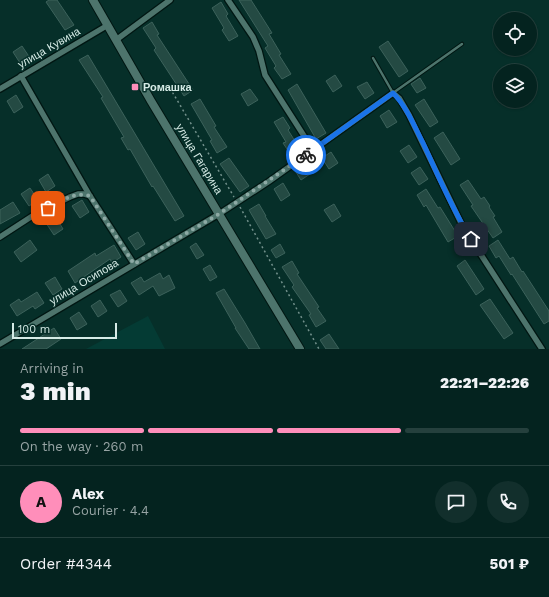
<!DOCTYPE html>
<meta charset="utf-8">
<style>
:root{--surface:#04231f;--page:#122f2c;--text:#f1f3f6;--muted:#97a4a4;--line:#25403d;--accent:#ff8eba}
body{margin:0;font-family:"Work Sans",sans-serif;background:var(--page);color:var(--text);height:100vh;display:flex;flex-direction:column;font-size:15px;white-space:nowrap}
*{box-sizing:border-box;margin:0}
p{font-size:13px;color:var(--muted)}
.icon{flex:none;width:22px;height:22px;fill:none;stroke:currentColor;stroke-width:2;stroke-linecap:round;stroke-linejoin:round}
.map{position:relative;height:349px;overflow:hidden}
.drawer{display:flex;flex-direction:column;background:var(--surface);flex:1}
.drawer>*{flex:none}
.fabs{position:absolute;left:493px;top:12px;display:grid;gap:8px}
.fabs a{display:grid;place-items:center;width:44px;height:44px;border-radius:50%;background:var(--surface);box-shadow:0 1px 3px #0004,0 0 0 1px var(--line);font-size:20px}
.scale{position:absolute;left:12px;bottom:10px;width:105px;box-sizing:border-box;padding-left:4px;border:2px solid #d6ebe6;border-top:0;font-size:11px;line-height:14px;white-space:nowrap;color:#d6ebe6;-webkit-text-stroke:3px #062f29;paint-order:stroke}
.pin{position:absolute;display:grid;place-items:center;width:34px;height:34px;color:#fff;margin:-17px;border-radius:8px;box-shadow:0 2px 6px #0006}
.courier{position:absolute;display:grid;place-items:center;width:40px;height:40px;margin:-20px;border:3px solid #1a73e8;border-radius:50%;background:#fff;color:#222;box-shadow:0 1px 5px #0007}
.head em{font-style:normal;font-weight:800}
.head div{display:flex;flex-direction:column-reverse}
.head{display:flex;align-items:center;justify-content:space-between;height:68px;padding:0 20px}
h1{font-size:26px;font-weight:800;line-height:30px}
.bar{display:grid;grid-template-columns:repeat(4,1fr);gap:6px 4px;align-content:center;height:48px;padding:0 20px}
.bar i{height:5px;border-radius:3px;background:var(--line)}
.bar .current{background:var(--accent)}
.bar p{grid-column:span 4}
.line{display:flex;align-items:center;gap:10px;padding:0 20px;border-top:1px solid var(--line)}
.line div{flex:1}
.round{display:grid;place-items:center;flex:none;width:42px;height:42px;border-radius:21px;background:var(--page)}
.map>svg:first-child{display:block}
.built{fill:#043b34}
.building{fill:#244a43;stroke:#3c625b}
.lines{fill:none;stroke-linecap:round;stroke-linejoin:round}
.service-casing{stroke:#001612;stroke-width:4.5}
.minor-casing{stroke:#001612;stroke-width:8}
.secondary-casing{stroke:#001612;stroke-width:10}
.path{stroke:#73918c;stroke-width:1.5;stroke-dasharray:2 3;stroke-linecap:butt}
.service{stroke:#4d746c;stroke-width:2.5}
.minor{stroke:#4d746c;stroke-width:5.5}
.secondary{stroke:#4d746c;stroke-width:8}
.done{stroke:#8da9a4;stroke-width:4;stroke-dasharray:0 7.2}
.route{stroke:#1a73e8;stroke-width:5}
.poi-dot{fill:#ff8eba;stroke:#062f29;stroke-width:1.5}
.labels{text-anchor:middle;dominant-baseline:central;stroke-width:3;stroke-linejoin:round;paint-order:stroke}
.street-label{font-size:11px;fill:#d6ebe6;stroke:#062f29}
.poi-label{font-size:11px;font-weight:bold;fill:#d6ebe6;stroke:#062f29;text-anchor:start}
</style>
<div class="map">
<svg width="549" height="349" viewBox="0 0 549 349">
<rect width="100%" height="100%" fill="#062f29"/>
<!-- built -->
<polygon class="built" points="148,316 165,349 86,349"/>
<!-- building -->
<g class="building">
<polygon points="49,0 57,0 74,25 65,30 46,2"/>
<polygon points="239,0 251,0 272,33 269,34 281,54 279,55 291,74 282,79 274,68 276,66 265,48 268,46"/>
<polygon points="221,2 228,14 226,16 238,36 229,41 222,30 224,28 212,8"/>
<polygon points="152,22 159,34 157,35 193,90 184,96 154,50 156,48 143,28"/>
<polygon points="388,41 408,71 399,77 379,47"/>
<polygon points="22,46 30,58 20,63 13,52"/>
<polygon points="88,55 184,216 175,221 153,186 152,187 130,149 128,150 121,138 124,137 101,98 103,97 79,60"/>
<polygon points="335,75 342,86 333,92 326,81"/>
<polygon points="420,78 426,88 417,93 411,84"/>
<polygon points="367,82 374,93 365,99 357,87"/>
<polygon points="297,84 326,133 316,139 288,90"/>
<polygon points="250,89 258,100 248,106 241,94"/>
<polygon points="16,95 23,107 14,113 7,101"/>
<polygon points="200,99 216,126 214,127 227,147 217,153 210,141 212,140 191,104"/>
<polygon points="424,99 438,122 430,127 415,105"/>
<polygon points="389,110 397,122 387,128 380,116"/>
<polygon points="283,117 290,128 288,130 300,149 291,155 283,143 286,142 274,122"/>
<polygon points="443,132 460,159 451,165 434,138"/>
<polygon points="409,145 417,157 408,163 400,151"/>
<polygon points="331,152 338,163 329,169 322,158"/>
<polygon points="229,158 249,186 240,192 220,164"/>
<polygon points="303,162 310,174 301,180 294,169"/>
<polygon points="420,167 428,179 419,185 411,173"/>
<polygon points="48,174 55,186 46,192 39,180"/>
<polygon points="468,180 481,199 484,197 490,206 489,207 495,216 493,217 502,232 493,238 471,206 473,205 460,185"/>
<polygon points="283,183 290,195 281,201 274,189"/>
<polygon points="30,188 38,200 29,206 21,194"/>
<polygon points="426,189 438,208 440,207 458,236 448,242 426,205 424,207 417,195"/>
<polygon points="82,200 89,212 80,218 72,206"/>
<polygon points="13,202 20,213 0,224 0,210"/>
<polygon points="259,204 266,216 265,216 276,234 266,239 249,210"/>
<polygon points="334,204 341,216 332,222 324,210"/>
<polygon points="56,217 63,229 54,235 46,223"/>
<polygon points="138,232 145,244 136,250 128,238"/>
<polygon points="30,240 37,250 21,262 14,252"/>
<polygon points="498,240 510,259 513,257 522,272 523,271 549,311 549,321 544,324 512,274 511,275 499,256 496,258 489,246"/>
<polygon points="196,243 204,255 197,259 190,247"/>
<polygon points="280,244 285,253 276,258 271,250"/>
<polygon points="114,245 121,257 112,263 110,259 75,283 68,271 95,253 96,256"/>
<polygon points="465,260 484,289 476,295 457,266"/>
<polygon points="292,261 299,273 297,274 319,307 317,308 326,321 316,327 309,315 311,314 292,287 294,285 282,267"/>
<polygon points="210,265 217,277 210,281 203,269"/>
<polygon points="160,273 163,279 169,275 175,288 159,296 153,286 139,295 131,283 141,277 144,282"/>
<polygon points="55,277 62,289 53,295 45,283"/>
<polygon points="224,289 245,323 260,349 249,349 235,328 236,328 216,293"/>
<polygon points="120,290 127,301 118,307 110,295"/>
<polygon points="37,292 44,303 35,309 33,306 17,316 10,305 19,299 21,302"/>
<polygon points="490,299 513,333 504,339 480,305"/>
<polygon points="100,300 107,311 98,317 91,306"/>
<polygon points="79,312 87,324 77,330 70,318"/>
<polygon points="54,328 61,339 46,349 22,349"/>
<polygon points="329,334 339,349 326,349 320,340"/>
</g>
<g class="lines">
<!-- service casing -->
<g class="service-casing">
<polyline id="service" points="373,58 393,93 462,44"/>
</g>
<!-- minor casing -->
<g class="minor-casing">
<g id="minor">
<polyline points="228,0 253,37 259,51 265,75 313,150"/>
<polyline points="116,40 170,0"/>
<polyline points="21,76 90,196 134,264"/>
<polyline points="0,89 108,25"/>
<polyline points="0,237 37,213 70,197 78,194 84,194 90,196"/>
<polyline points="0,344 219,214 268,182 393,93 399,98 409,115 463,227 542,349"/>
</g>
</g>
<!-- secondary casing -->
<g class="secondary-casing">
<polyline id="secondary" points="93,0 151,101 300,349"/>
</g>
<!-- path -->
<g class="path">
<polyline points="170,88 234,197"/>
<polyline points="240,207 319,349"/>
</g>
<!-- service -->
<use href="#service" class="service"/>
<!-- minor -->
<use href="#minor" class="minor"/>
<!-- secondary -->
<use href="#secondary" class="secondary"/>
</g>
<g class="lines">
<!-- done -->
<path class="done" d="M48 208C61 201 75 191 90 196L134 264 219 214 306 155"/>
<!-- route -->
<path class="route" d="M306 155 393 93C407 107 414 126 423 143 438 175 452 209 471 239"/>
</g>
<!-- markers -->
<rect class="poi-dot" x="131" y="83" width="8" height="8" rx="2"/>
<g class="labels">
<!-- street labels -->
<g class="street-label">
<text transform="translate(49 48) rotate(-30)">улица Кувина</text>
<text transform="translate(199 159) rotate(59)">улица Гагарина</text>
<text transform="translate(84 282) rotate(-31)">улица Осипова</text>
</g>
<!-- poi labels -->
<g class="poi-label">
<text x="143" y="87">Ромашка</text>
</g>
</g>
</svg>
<div class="fabs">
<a><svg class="icon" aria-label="locate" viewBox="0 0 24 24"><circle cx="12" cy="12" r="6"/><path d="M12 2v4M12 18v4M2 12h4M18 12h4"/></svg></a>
<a><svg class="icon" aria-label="layers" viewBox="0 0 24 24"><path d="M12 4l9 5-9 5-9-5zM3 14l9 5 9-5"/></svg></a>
</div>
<div class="scale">100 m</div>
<div class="pin" style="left:48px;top:208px;background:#ea580c"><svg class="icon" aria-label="bag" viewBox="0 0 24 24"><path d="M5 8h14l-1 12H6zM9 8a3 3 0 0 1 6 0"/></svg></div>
<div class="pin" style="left:471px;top:239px;background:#1f2937"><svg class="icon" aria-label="home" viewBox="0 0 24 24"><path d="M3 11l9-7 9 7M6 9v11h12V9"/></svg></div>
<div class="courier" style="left:306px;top:155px"><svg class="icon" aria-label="bike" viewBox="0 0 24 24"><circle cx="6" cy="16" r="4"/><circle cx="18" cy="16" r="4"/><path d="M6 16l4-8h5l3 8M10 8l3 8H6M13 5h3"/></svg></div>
</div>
<section class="drawer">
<div class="head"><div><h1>3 min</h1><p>Arriving in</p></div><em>22:21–22:26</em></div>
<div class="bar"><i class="current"></i><i class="current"></i><i class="current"></i><i></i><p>On the way · 260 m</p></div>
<div class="line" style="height:72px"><b class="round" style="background:var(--accent);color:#111">A</b><div><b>Alex</b><p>Courier · 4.4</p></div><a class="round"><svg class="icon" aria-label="chat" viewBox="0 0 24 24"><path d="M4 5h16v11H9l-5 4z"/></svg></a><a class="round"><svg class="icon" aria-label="phone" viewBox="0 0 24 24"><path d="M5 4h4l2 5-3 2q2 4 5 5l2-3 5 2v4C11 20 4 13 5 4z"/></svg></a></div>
<div class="line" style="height:52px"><div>Order #4344</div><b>501 ₽</b></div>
</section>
